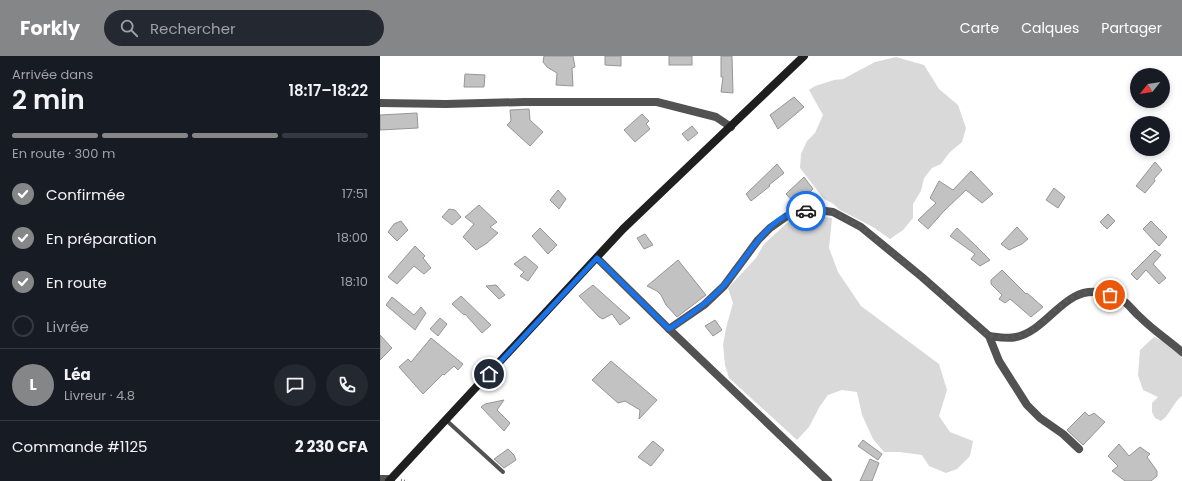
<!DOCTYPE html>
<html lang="fr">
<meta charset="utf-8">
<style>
:root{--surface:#171b24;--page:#242831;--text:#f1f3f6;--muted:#9ea1a6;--line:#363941;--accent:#858687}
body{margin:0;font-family:Poppins,sans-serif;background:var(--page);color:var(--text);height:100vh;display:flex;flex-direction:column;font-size:15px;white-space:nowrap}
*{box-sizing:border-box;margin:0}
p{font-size:13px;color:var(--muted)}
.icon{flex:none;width:22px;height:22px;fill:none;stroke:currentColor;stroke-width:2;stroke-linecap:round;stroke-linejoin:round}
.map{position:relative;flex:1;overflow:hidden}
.panel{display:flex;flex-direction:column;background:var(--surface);width:380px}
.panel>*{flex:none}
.needle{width:26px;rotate:240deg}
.fabs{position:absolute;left:750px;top:12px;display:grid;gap:8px}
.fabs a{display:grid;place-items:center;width:40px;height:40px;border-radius:50%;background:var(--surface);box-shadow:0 2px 6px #0003;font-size:20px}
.pin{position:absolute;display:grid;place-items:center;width:34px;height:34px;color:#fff;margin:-17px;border:2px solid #fff;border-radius:50%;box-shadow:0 1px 4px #0007}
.courier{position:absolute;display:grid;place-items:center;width:40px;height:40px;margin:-20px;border:3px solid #1a73e8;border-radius:50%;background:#fff;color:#222;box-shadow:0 1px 5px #0007}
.overview em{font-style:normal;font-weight:600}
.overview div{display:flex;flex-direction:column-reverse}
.overview{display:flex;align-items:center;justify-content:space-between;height:68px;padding:0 12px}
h1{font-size:26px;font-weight:600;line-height:30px}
.bar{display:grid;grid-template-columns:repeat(4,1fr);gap:6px 4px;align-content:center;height:48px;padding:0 12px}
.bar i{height:5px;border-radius:3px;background:var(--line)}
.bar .on{background:var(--accent)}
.bar p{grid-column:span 4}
.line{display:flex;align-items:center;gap:10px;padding:0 12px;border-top:1px solid var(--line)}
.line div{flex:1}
.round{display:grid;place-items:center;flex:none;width:42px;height:42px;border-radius:21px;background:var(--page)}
ol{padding:0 12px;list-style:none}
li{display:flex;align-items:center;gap:12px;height:44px}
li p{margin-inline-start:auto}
li .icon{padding:4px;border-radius:50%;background:var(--accent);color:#fff;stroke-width:4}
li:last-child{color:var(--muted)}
li i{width:22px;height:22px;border:2px solid var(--line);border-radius:50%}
header{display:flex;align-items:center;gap:24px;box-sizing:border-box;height:56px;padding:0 20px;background:var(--accent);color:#fff}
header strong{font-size:19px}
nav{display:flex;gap:22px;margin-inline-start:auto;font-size:14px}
.search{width:280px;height:36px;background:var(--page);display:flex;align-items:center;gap:10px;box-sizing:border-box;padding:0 14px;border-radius:22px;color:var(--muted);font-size:15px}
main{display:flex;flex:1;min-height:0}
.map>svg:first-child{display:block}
.green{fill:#d9d9d9}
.building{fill:#c2c2c2;stroke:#969696}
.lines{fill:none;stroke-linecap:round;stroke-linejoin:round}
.path{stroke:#747474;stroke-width:2;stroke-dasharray:1 2;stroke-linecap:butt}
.service{stroke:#525252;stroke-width:4}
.minor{stroke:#525252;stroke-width:8}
.secondary{stroke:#1f1f1f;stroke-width:8}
.done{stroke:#595959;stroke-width:4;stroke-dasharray:0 7.2}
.route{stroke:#1a73e8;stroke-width:5}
</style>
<header>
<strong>Forkly</strong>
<div class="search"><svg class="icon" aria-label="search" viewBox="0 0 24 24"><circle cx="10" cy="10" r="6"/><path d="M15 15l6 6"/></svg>Rechercher</div>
<nav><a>Carte</a><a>Calques</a><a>Partager</a></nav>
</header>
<main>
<section class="panel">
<div class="overview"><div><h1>2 min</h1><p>Arrivée dans</p></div><em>18:17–18:22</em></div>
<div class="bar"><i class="on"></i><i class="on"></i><i class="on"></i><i></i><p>En route · 300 m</p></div>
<ol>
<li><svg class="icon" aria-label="check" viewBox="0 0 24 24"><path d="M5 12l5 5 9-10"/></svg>Confirmée<p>17:51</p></li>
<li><svg class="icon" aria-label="check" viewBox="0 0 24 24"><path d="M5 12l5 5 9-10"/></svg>En préparation<p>18:00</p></li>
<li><svg class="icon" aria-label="check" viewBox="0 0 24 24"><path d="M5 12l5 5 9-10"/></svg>En route<p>18:10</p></li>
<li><i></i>Livrée</li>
</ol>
<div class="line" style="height:72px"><b class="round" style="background:var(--accent);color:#fff">L</b><div><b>Léa</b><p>Livreur · 4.8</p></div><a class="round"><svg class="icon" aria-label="chat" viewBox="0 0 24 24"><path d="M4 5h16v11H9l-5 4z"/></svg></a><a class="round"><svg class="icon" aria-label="phone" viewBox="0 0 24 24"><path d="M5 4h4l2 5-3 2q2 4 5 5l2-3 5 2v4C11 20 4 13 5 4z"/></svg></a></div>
<div class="line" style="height:52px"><div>Commande #1125</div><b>2 230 CFA</b></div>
</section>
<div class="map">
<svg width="802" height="425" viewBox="0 0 802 425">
<rect width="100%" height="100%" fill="#fff"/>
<!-- green -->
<g class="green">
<polygon points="516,1 544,9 559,33 578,49 586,72 582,86 569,97 561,108 552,112 544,122 541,135 533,148 533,162 523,174 510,183 493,171 460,154 452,147 444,143 420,112 421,98 427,85 435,77 443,59 429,34 435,30 454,24 463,23 495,6"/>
<polygon points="427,159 452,162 449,192 458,216 481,250 559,308 567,334 559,360 570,376 593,385 590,400 577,413 566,417 549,410 542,399 519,396 504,396 493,383 482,359 477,336 462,334 448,339 440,350 429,371 417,384 349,322 345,309 343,289 346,272 353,247 348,232 376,202 384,188 407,167"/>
<path d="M774 281 802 294V340C793 346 791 358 781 365L775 362 772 356V347L778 341 763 334 758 319 760 294Z"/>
</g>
<!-- building -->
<g class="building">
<polygon points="164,0 193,0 195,11 192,12 193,30 176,29 177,17 167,11 163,6"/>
<polygon points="225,0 241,0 241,10 225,9"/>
<rect x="289" y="0" width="23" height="9"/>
<polygon points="341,0 352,0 353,37 341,36 343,21 341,21"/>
<polygon points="85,18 105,19 104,31 84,31"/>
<polygon points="414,41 424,51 398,73 390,59"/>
<polygon points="149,53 150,64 163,76 150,90 127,69 131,65 130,54"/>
<polygon points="37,57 38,72 0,74 0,59"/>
<polygon points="262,58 269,65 266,68 270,73 255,86 244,74"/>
<polygon points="312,70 318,77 308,85 302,78"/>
<polygon points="775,106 782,114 774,123 775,125 765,137 756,130"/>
<polygon points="397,108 404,117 389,129 390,130 371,145 366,138"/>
<polygon points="591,115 613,138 602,147 586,134 564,155 548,173 538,164 556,147 550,142 559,125 573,134"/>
<polygon points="424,121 433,133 429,137 431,140 415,148 406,138"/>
<polygon points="674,132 685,141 678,152 666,144"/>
<polygon points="178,134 186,143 179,153 170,144"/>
<polygon points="99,149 117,166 110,171 118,177 107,187 96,194 83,181 94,168 85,161"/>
<polygon points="69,153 75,154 81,161 72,169 62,161"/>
<polygon points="728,158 735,165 727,173 720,166"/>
<polygon points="21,165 28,174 17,185 8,176 14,168"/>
<polygon points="771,165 787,181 779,190 763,173"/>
<polygon points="637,171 648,183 642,188 629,194 621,188"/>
<polygon points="160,172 177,189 168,198 152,180"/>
<polygon points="577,172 594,188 610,204 600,210 591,203 595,198 570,180"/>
<polygon points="265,178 273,189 264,193 257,182"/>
<polygon points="35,190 45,200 43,202 51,212 44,218 34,210 17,228 8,221"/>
<polygon points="775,194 781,199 773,208 786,222 779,228 766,214 757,224 751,218"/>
<polygon points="145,200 158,211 148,225 140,220 144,216 134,208"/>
<polygon points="298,204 326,239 297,261 286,249 281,239 277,235 267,230"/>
<polygon points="622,214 646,238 647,237 663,251 651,261 630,243 625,247 619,243 622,239 611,228 611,224"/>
<polygon points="116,229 125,239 119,243 106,230"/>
<polygon points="213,229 250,262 240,269 232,258 223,263 219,261 199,240"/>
<polygon points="81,240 111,269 102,277 85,258 84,259 72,248"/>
<polygon points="12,241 34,259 41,251 46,257 35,274 6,249"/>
<polygon points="60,262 67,268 58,280 50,273"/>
<polygon points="335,264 342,274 333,280 325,270"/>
<polygon points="0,279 12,292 0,304"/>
<polygon points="51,282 83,308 78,314 74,310 64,319 63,318 43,338 19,311 28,303 31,306"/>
<polygon points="231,305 277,344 259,363 260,354 245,345 238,347 212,324"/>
<polygon points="124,344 117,354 130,367 124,375 101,351 105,348"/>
<polygon points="705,356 709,360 714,357 725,366 703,389 687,374"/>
<polygon points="483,384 502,398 498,404 478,390"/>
<polygon points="273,385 284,394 271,410 258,401"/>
<polygon points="739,388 749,400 760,391 770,398 767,401 777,415 777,420 771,425 745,425 732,415 738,410 728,400"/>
<polygon points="128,393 134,399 136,404 124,412 114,403"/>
<polygon points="490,403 499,407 492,425 480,425"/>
</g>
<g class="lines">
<!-- path -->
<polyline class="path" points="21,424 27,425"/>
<!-- service -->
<polyline class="service" points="66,364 123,416"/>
<!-- minor -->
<g class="minor">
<polyline points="0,47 66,48 144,46 277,46 336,61 351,71"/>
<polyline points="217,202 289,273 448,425"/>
<path d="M289 273 324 249 344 230 378 184 390 172 407 160 431 153 453 156 481 171 542 221 609 280C617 281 628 283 636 281 669 274 685 228 722 237 730 239 739 241 745 246 750 250 755 257 760 261 773 274 788 284 802 296"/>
<polyline points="609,280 619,305 647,349 660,362 683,378 699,393"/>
<polyline points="0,423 11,423"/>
</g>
<!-- secondary -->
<polyline class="secondary" points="9,425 243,173 424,0"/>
</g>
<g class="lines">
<!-- done -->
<path class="done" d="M426 155 431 153 453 156 481 171 542 221 609 280C617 281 628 283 636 281 667 273 681 235 715 235 720 235 725 238 730 239"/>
<!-- route -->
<path class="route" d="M109 318 217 202 289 273C308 260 328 247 344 229 361 210 384 168 408 159 414 157 420 156 426 155"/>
</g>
</svg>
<div class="fabs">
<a><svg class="needle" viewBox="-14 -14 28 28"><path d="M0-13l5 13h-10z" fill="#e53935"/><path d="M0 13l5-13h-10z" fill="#9ea1a6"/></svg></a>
<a><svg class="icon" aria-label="layers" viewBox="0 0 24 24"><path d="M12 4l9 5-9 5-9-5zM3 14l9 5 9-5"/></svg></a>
</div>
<div class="pin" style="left:730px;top:239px;background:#ea580c"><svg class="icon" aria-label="bag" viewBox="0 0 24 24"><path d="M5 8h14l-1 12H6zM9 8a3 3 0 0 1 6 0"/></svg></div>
<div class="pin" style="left:109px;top:318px;background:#1f2937"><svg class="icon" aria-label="home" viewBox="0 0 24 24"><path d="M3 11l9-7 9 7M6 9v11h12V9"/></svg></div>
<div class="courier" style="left:426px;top:155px"><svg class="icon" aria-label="car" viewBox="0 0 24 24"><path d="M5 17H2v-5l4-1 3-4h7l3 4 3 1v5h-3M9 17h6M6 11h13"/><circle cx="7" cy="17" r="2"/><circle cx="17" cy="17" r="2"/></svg></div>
</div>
</main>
